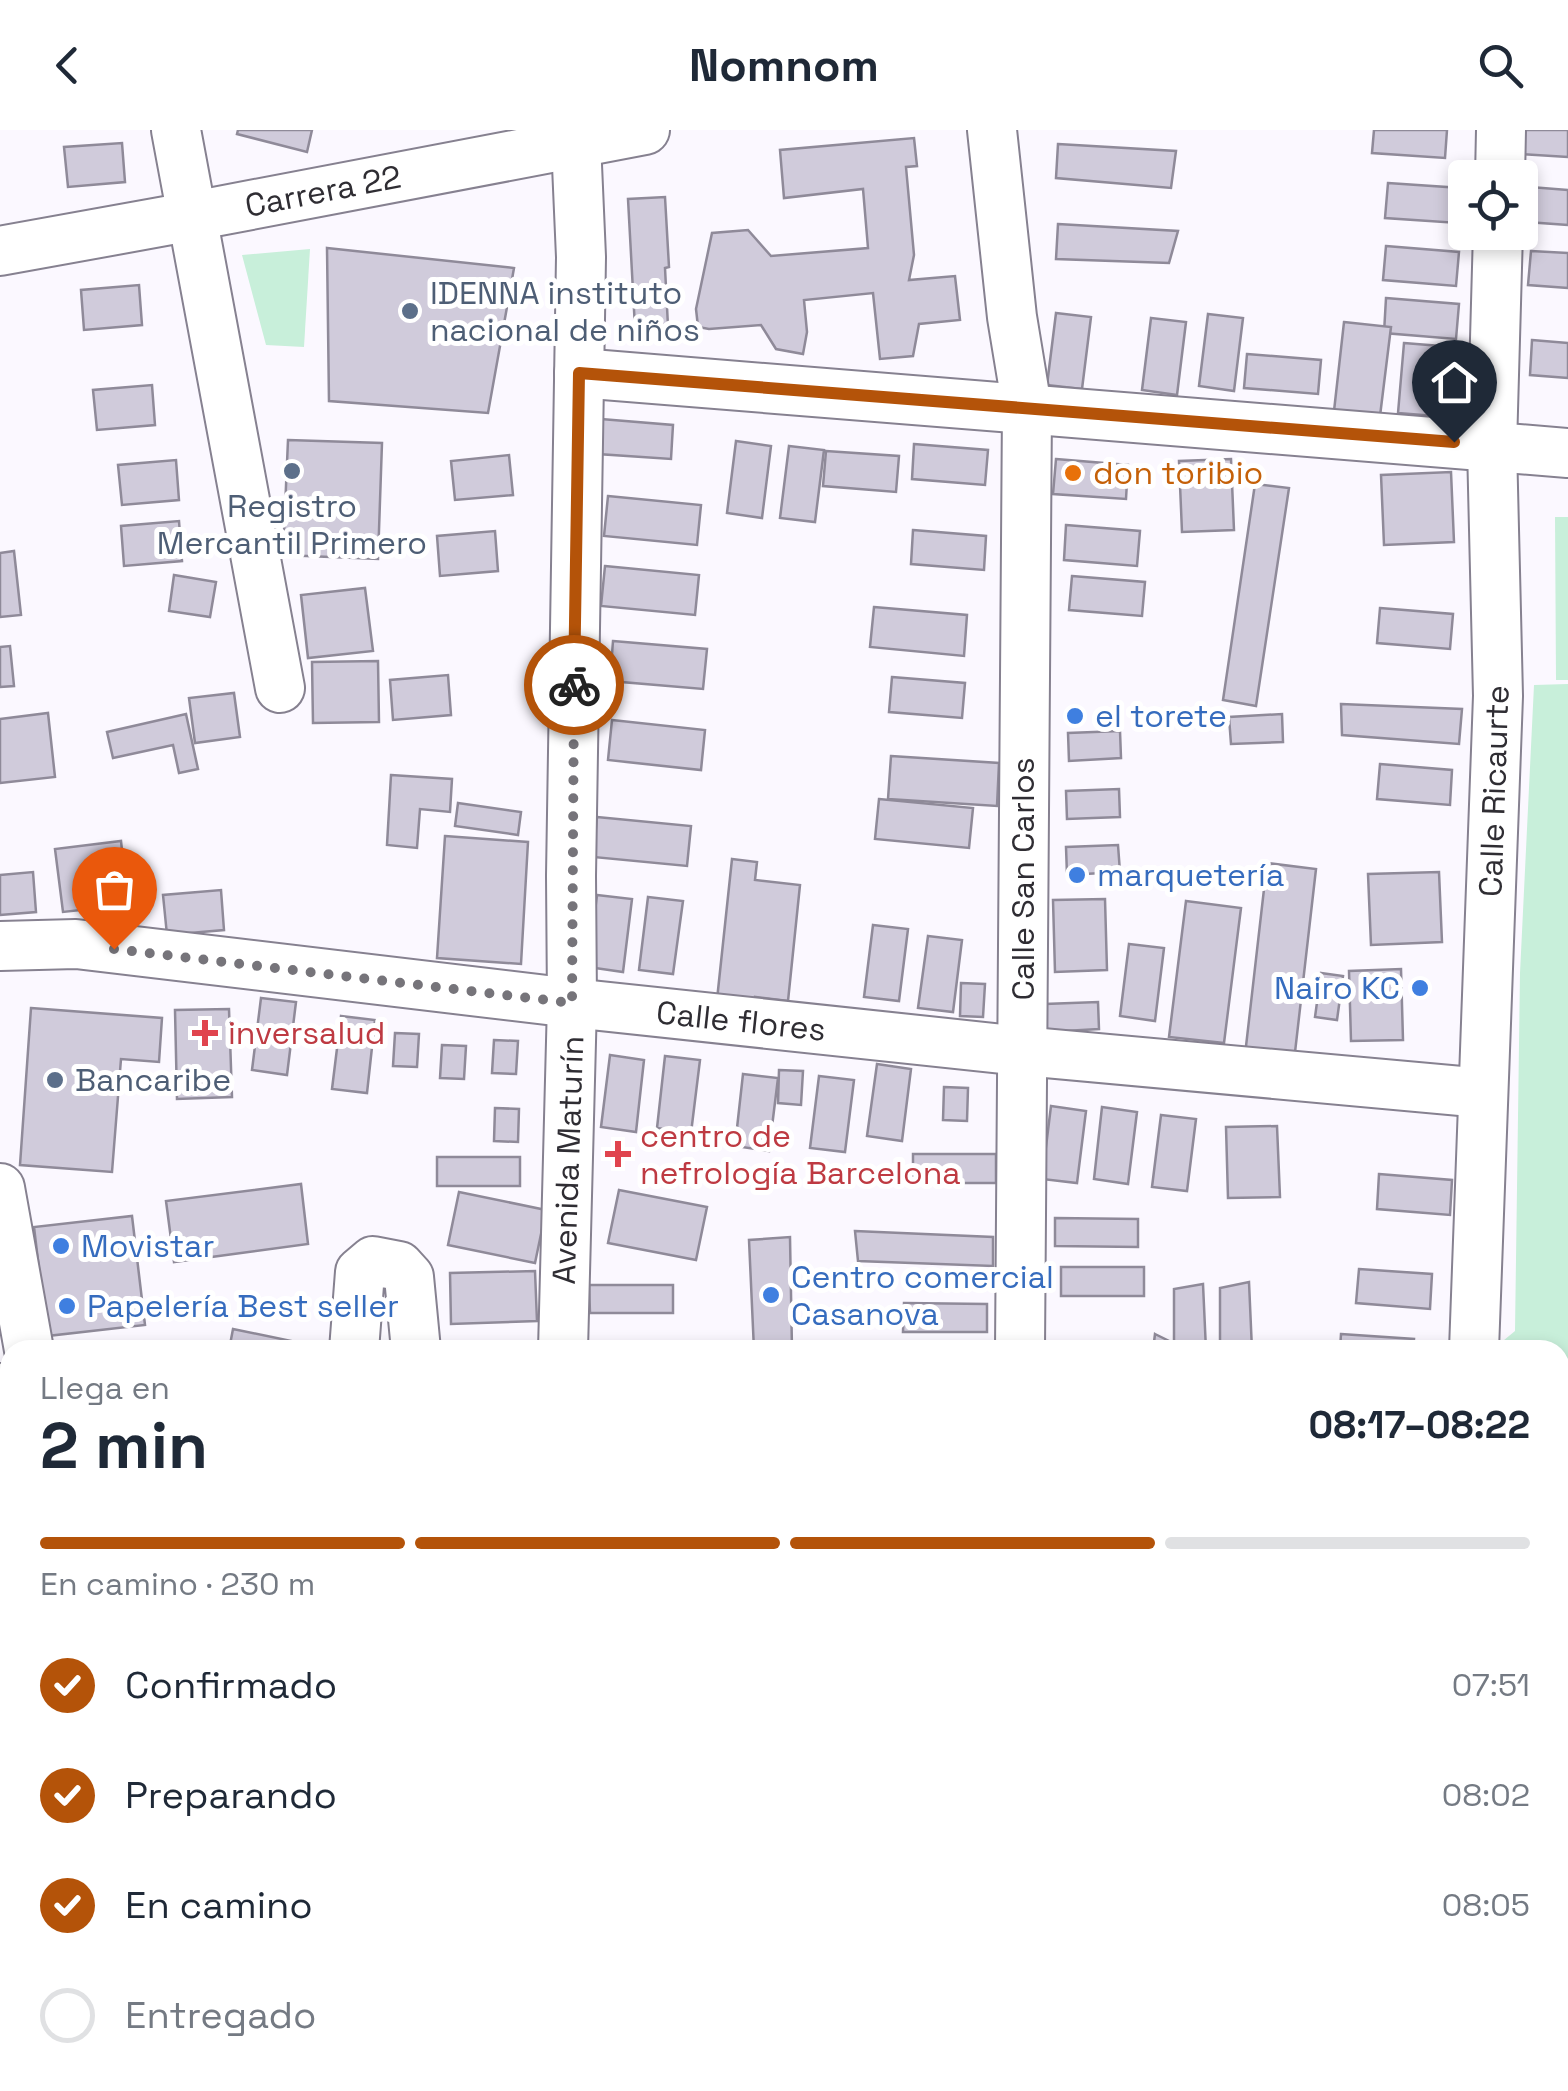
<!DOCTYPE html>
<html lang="es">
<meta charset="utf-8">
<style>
:root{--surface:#fff;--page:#f6f6f7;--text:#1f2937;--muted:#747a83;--line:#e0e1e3;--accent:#b45309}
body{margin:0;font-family:"Space Grotesk",sans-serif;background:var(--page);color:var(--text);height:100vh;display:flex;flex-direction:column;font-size:38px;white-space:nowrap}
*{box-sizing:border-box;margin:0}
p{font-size:32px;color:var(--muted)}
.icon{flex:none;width:55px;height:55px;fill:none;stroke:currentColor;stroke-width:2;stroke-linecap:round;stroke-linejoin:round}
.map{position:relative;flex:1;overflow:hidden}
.drawer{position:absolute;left:0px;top:1210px;width:1570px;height:752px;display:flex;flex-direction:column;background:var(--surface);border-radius:30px 30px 0 0;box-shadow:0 5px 15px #0003}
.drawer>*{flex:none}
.fabs{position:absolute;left:1448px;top:30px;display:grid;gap:20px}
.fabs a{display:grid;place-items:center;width:90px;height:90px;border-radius:10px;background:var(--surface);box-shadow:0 5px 15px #0003;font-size:50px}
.pin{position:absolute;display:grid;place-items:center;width:85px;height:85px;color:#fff;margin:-102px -42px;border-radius:50% 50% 50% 0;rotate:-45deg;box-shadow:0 0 10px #0007}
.pin .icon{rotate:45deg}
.courier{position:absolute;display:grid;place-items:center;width:100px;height:100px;margin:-50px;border:8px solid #b45309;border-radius:50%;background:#fff;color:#222;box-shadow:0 2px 12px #0007}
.overview em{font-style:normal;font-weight:800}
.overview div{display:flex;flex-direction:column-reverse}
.overview{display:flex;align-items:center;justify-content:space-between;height:170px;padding:0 40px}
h1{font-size:65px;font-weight:800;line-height:75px}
.bar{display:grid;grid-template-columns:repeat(4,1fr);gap:15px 10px;align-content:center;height:120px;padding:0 40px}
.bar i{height:12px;border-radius:8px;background:var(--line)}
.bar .on{background:var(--accent)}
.bar p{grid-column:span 4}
ol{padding:0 40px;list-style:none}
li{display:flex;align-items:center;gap:30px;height:110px}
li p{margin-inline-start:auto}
li .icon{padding:10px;border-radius:50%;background:var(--accent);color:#fff;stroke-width:4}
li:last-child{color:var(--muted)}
li i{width:55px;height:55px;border:5px solid var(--line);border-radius:50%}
header{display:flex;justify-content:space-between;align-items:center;height:130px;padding:0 40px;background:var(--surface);font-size:45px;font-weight:800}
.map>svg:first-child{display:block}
.green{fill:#c8efda}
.building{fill:#d0cbdb;stroke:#8f8a99;stroke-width:2.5}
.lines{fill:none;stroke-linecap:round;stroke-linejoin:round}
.minor-casing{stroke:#868190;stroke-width:52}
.minor{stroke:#fff;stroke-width:48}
.done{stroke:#76747a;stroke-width:10;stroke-dasharray:0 18}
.route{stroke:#b45309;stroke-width:12}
.service-dot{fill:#5c6f8a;stroke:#fff;stroke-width:4}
.food-dot{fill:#e8710a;stroke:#fff;stroke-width:4}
.shop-dot{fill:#3f7fe0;stroke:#fff;stroke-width:4}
.health-dot{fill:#e0444e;stroke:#fff;stroke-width:4}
.labels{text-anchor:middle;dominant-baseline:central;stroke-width:10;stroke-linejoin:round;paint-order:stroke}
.street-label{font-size:32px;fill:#2f2d33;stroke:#fff}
.service-label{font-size:32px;fill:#4e5e75;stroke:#fff;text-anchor:start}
.food-label{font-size:32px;fill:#c56008;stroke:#fff;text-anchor:start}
.shop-label{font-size:32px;fill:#366cbe;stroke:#fff;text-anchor:start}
.health-label{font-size:32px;fill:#be3a42;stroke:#fff;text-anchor:start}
</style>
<header><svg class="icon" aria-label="back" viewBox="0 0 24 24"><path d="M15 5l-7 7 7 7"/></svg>Nomnom<svg class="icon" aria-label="search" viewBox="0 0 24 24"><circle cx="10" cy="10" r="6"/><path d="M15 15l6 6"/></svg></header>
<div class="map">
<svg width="1568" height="1961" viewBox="0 0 1568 1961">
<rect width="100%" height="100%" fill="#fbf8ff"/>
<!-- green -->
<g class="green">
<polygon points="310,119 304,217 266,215 242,125"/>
<polygon points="1555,387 1568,387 1568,550 1556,550"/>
<polygon points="1568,554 1568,1311 1560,1311 1560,1220 1492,1220 1515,1201 1520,843 1534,555"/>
<polygon points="0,1429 10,1429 10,1952 369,1953 361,1961 0,1961"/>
</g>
<!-- building -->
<g class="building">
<polygon points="238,0 312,0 307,22 237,4"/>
<polygon points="1374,0 1447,0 1445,28 1372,23"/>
<polygon points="1523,0 1568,0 1568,27 1522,24"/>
<polygon points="914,8 917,36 906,37 914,125 909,150 955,146 960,190 919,194 913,226 880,229 873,163 804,170 807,202 803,224 776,219 761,195 709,199 698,197 696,179 712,103 748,100 771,126 868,118 863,59 784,68 780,20"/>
<polygon points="122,13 125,52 68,57 64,17"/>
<polygon points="1058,14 1176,21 1171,58 1056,48"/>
<polygon points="1388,53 1461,58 1458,93 1385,88"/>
<polygon points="1530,57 1568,60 1568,95 1527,92"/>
<polygon points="665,67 669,137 665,138 668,196 635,198 628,69"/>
<polygon points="1058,94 1178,101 1169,133 1056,129"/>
<polygon points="1386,116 1459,122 1456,156 1383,150"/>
<polygon points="327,118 514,138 488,283 329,271"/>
<polygon points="1531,121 1568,123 1568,158 1528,155"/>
<polygon points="139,155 142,195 84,200 81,160"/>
<polygon points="1386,168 1459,174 1456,209 1384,203"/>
<polygon points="1056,183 1091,187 1082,259 1047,255"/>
<polygon points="1208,184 1243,188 1234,261 1199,256"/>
<polygon points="1151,188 1186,192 1177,265 1142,260"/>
<polygon points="1344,192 1391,197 1380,286 1334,281"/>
<polygon points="1532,210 1568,213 1568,248 1530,245"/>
<polygon points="1404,213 1465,218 1460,288 1398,283"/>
<polygon points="1247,224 1321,230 1318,264 1244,258"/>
<polygon points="152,255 155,295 97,300 93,260"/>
<polygon points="601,289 673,295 671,329 598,324"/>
<polygon points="288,310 382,313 378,429 283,425"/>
<polygon points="736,311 771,316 762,388 727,383"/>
<polygon points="914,314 988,320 985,355 912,349"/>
<polygon points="789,316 824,320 815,392 780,388"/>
<polygon points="826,321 899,326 896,362 823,356"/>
<polygon points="509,325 513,365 455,370 451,331"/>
<polygon points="1056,329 1128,335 1126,369 1053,364"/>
<polygon points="1231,329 1234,400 1182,402 1179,331"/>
<polygon points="176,330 179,370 122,375 118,335"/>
<polygon points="1451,342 1454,412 1384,415 1381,345"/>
<polygon points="1255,354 1289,358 1256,576 1223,570"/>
<polygon points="608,366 701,375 697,415 604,406"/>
<polygon points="179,391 182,431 124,436 121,396"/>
<polygon points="1066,395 1140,401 1137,436 1064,430"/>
<polygon points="913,400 986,406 984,440 911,434"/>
<polygon points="495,401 498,441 440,446 437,406"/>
<polygon points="14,421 21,485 0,487 0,423"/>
<polygon points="605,436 699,445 695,485 601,476"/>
<polygon points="174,445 216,452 210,487 169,481"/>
<polygon points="1072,446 1145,452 1142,486 1069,480"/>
<polygon points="365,458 373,521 308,528 301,465"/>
<polygon points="874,477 967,485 964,526 870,517"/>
<polygon points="1380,478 1453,484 1450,519 1377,513"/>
<polygon points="613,511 707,519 703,559 610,551"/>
<polygon points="10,516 14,556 0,557 0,517"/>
<polygon points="378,531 379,592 313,593 312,532"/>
<polygon points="448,545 451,585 393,590 390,550"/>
<polygon points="892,547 965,553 962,588 889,582"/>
<polygon points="234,563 240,607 195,613 189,568"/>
<polygon points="1341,574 1462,579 1459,614 1342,605"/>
<polygon points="48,583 55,647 0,653 0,589"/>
<polygon points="186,584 198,639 179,643 173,615 113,628 107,602"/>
<polygon points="1282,584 1283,612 1231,614 1229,587"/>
<polygon points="612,590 705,600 701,640 608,630"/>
<polygon points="1120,601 1121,628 1069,631 1068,603"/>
<polygon points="891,626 999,633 997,676 888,669"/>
<polygon points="1380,634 1452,640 1450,675 1377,669"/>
<polygon points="391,645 452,649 450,682 420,679 417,718 387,715"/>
<polygon points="1119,659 1120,687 1067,689 1066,661"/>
<polygon points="879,669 973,678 969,718 875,709"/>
<polygon points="458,673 521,682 518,705 455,696"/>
<polygon points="597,687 691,696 687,736 593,727"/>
<polygon points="445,706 528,712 521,834 437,828"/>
<polygon points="121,711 128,775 63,782 55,719"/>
<polygon points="1118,715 1120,742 1067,745 1066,717"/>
<polygon points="732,729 757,732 755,750 800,755 788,871 755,867 753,883 716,879"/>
<polygon points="1267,733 1316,739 1294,931 1245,925"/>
<polygon points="33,742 36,782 0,785 0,745"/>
<polygon points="1439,742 1442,812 1371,815 1368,744"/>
<polygon points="221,760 224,800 167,805 163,765"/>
<polygon points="597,765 632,769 623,842 588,837"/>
<polygon points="648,767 683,771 673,844 639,840"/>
<polygon points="1105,769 1107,840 1055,842 1053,770"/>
<polygon points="1186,771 1241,778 1224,913 1169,907"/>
<polygon points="873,795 908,799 899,871 864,867"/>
<polygon points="928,806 962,810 953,882 918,878"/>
<polygon points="1129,814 1164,818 1155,891 1120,886"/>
<polygon points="1401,839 1403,910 1351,911 1349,841"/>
<polygon points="1321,843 1343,846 1337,890 1315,887"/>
<polygon points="961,853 985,854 983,887 960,886"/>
<polygon points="261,868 296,872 287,945 252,940"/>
<polygon points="1098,872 1099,899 1047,902 1045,874"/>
<polygon points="31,878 162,888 159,932 121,929 112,1042 20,1035"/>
<polygon points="229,879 232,967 177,969 175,880"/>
<polygon points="341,886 375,890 367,963 332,959"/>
<polygon points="395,903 419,904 417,937 393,936"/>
<polygon points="494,910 518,911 516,944 492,943"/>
<polygon points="442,915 466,916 464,949 440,948"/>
<polygon points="610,925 644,930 636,1002 601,997"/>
<polygon points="665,926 700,930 691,1003 657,998"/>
<polygon points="877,934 911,939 902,1011 867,1006"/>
<polygon points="779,940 803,941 801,975 778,973"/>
<polygon points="743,944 778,948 769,1021 735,1016"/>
<polygon points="819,946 854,950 845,1022 810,1018"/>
<polygon points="944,957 968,958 967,991 943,990"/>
<polygon points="1051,976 1086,981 1077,1053 1042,1049"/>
<polygon points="1102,977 1137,982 1128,1054 1094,1049"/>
<polygon points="495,978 519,979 518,1012 494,1011"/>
<polygon points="1161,985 1196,989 1187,1061 1152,1057"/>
<polygon points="1277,996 1280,1067 1228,1068 1226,997"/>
<rect x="913" y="1024" width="83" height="29"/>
<rect x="437" y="1027" width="83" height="29"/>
<polygon points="1379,1044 1452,1050 1450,1085 1377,1079"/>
<polygon points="301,1054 308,1114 174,1132 166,1071"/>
<polygon points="619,1060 707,1077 696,1130 608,1113"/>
<polygon points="459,1062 546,1080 535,1133 448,1115"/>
<polygon points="132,1086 145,1195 47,1206 34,1097"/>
<polygon points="1055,1088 1138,1089 1138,1117 1055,1116"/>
<polygon points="855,1101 993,1107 993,1136 858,1131"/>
<polygon points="790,1107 792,1220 754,1220 749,1110"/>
<rect x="1061" y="1137" width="83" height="29"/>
<polygon points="1359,1139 1432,1144 1430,1179 1356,1173"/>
<polygon points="535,1141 537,1191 451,1194 450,1143"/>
<polygon points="1249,1152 1252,1220 1220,1220 1220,1158"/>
<polygon points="1203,1154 1206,1220 1174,1220 1174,1159"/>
<polygon points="589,1155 673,1155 673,1183 590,1183"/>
<polygon points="904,1173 987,1174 987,1202 903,1202"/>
<polygon points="233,1199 320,1217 320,1220 229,1220"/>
<polygon points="1155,1204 1171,1212 1170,1220 1153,1220"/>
<polygon points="1341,1204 1414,1209 1413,1220 1340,1220"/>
<polygon points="1560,1534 1568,1535 1565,1585 1560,1585"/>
<polygon points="1563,1673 1568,1673 1568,1761 1566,1761"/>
<polygon points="1560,1817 1568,1818 1568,1878 1560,1878"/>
<polygon points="592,1952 634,1952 633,1961 591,1961"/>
<polygon points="933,1952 977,1952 976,1961 932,1961"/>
<rect x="1048" y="1955" width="89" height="6"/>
</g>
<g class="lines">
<!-- minor casing -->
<g class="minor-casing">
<g id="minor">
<polyline points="176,0 280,558"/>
<polyline points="992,0 1012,187 1027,278 1020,1220"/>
<polyline points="1500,48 1501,0"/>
<polyline points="0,121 193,86 645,0"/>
<polyline points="579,243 1568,323"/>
<polyline points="0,816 76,814 572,873 1022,921 1483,963"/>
<polyline points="0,1058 29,1220"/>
<polyline points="354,1220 360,1142 373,1131 399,1136 409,1147 416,1220"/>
<polyline points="563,1220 572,873 571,746 581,127 576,12 573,0"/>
<polyline points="1474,1220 1498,566 1492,316 1498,102"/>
<polyline points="0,1258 10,1315"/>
<polyline points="1560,1364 1568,1363"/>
<polyline points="1560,1778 1568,1778"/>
<polyline points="565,1952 565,1961"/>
<polyline points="1464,1952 1464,1961"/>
<polyline points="1017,1961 1017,1952"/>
</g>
</g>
<!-- minor -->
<use href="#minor" class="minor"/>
</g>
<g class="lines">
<!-- done -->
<polyline class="done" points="114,819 572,873 574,555"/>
<!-- route -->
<polyline class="route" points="574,555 579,243 1454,312"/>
</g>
<!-- markers -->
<g class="service-dot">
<circle cx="410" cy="181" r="10"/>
<circle cx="292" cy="341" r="10"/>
<circle cx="55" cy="950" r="10"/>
</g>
<circle class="food-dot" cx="1073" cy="343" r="10"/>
<g class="shop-dot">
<circle cx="1075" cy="586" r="10"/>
<circle cx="1077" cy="745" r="10"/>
<circle cx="1420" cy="858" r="10"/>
<circle cx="61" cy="1116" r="10"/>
<circle cx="771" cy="1165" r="10"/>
<circle cx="67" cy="1176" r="10"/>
</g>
<g class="health-dot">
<path d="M200 888h10v10h10v10h-10v10h-10v-10h-10v-10h10z"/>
<path d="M613 1009h10v10h10v10h-10v10h-10v-10h-10v-10h10z"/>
</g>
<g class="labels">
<!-- street labels -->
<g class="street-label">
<text transform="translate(323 61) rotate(-11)">Carrera 22</text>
<text transform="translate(1494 661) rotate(-88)">Calle Ricaurte</text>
<text transform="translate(1023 749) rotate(-90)">Calle San Carlos</text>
<text transform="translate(741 891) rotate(6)">Calle flores</text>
<text transform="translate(568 1030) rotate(-88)">Avenida Maturín</text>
</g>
<!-- service labels -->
<g class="service-label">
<text x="430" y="163">IDENNA instituto<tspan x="430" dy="37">nacional de niños</tspan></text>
<text x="292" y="376" text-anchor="middle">Registro<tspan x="292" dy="37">Mercantil Primero</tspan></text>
<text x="75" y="950">Bancaribe</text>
</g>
<!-- food labels -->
<g class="food-label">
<text x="1093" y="343">don toribio</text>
</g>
<!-- shop labels -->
<g class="shop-label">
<text x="1095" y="586">el torete</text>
<text x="1097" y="745">marquetería</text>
<text x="1400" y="858" text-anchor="end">Nairo KC</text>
<text x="81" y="1116">Movistar</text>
<text x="791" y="1147">Centro comercial<tspan x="791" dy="37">Casanova</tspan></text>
<text x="87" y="1176">Papelería Best seller</text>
</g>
<!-- health labels -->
<g class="health-label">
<text x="228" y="903">inversalud</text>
<text x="640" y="1006">centro de<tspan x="640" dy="37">nefrología Barcelona</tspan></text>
</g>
</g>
</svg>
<div class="fabs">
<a><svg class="icon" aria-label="locate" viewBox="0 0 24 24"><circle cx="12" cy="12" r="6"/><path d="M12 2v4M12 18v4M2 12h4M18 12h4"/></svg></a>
</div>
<div class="pin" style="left:114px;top:819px;background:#ea580c"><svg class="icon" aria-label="bag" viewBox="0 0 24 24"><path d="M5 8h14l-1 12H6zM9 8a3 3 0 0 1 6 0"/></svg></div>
<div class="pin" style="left:1454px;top:312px;background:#1f2937"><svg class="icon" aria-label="home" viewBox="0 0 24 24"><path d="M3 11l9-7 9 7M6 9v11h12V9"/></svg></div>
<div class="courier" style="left:574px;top:555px"><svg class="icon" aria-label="bike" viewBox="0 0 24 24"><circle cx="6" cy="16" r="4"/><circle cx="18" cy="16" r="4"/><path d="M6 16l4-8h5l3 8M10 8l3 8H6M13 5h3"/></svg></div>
<section class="drawer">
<div class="overview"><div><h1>2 min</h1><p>Llega en</p></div><em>08:17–08:22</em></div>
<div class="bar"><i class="on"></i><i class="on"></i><i class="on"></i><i></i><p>En camino · 230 m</p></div>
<ol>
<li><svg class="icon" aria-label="check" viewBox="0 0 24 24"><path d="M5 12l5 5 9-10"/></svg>Confirmado<p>07:51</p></li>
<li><svg class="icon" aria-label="check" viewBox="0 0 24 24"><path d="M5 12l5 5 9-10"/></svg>Preparando<p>08:02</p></li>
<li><svg class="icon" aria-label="check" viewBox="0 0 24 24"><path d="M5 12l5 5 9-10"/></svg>En camino<p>08:05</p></li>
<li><i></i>Entregado</li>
</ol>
</section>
</div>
